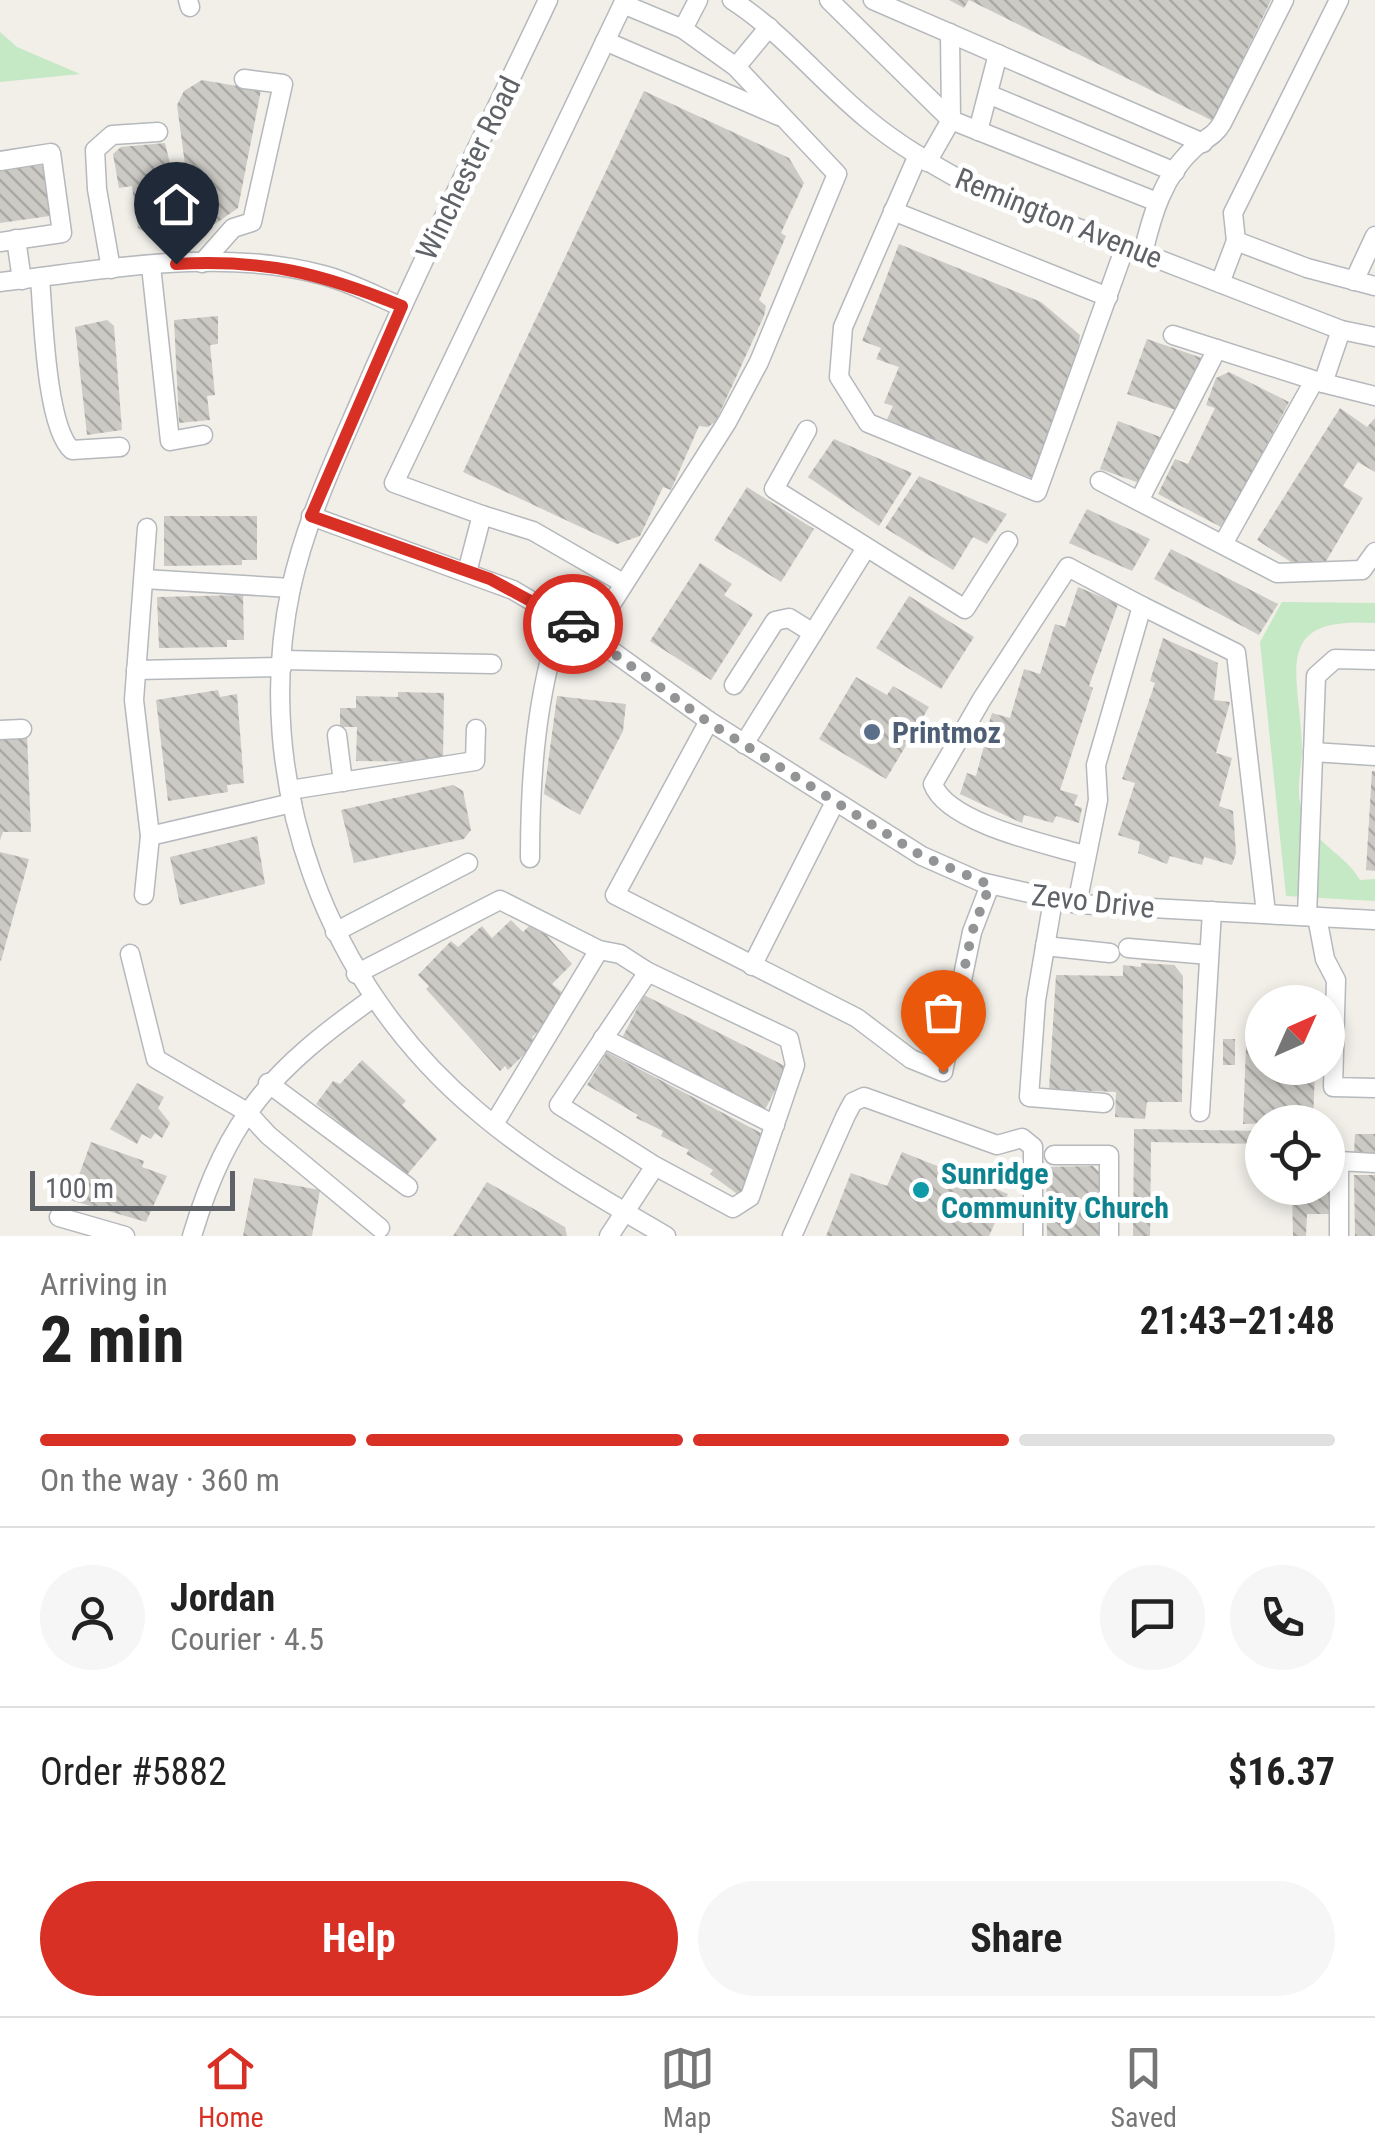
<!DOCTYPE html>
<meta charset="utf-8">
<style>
:root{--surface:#fff;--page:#f6f6f6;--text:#222;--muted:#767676;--line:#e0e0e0;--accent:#d93025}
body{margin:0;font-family:"Roboto Condensed",sans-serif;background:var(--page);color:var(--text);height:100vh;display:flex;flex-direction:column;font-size:38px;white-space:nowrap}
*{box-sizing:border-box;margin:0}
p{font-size:32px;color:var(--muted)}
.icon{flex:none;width:55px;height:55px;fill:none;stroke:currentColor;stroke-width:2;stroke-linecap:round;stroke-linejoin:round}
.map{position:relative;height:1236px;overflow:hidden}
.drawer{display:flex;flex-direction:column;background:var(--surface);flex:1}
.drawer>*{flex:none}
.needle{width:65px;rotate:45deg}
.tools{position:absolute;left:1245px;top:985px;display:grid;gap:20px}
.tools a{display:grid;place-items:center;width:100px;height:100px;border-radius:50%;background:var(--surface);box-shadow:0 5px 15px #0003;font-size:50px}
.scale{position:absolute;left:30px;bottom:25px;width:205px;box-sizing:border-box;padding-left:10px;border:5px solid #5f6368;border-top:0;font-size:28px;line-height:35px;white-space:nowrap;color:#5f6368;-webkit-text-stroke:8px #fff;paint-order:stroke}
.pin{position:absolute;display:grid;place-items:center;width:85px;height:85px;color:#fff;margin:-102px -42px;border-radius:50% 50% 50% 0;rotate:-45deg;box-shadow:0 0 10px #0007}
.pin .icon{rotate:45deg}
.courier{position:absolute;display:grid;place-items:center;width:100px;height:100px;margin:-50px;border:8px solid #d93025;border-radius:50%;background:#fff;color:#222;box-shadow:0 2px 12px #0007}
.head em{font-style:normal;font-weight:700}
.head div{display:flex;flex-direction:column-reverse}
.head{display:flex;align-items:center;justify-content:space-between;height:170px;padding:0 40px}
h1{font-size:65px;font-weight:700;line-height:75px}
.bar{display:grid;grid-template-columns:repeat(4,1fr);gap:15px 10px;align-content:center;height:120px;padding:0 40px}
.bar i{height:12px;border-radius:8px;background:var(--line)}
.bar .active{background:var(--accent)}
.bar p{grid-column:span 4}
.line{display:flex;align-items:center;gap:25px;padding:0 40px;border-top:2px solid var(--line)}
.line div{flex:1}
.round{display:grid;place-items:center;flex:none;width:105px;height:105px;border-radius:52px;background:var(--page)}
.button{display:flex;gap:20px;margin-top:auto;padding:20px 40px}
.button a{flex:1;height:115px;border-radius:60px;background:var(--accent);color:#fff;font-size:40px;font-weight:700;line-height:115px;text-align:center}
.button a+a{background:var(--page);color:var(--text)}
.dock{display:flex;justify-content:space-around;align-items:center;height:140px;border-top:2px solid var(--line);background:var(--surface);font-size:28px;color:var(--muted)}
.dock a{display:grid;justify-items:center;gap:5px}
.dock .active{color:var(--accent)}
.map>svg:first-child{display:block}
.grass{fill:#c5e8c5}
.building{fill:url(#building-back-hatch)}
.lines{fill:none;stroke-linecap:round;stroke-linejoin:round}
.minor-casing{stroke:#b5b8bc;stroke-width:21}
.minor{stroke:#fff;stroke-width:18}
.done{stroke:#929495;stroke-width:10;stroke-dasharray:0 18}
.route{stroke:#d93025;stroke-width:12}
.service-dot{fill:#5c6f8a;stroke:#fff;stroke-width:4}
.culture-dot{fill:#0f9aa8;stroke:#fff;stroke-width:4}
.labels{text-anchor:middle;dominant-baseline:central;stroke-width:10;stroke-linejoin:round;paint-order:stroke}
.street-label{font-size:30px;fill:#5f6368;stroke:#fff}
.service-label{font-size:30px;font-weight:bold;fill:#4e5e75;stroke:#fff;text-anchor:start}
.culture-label{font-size:30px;font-weight:bold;fill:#0d838f;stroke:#fff;text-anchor:start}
</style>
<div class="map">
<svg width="1375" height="1236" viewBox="0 0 1375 1236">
<defs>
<pattern id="building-back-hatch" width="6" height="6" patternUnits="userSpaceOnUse" patternTransform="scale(2.5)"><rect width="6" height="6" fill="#cccac5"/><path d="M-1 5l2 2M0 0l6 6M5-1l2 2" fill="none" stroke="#a9a8a4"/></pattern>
</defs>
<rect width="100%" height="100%" fill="#f1efe8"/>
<!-- grass -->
<g class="grass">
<polygon points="0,32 17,47 80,74 0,82"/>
<path d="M1282 602 1375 603V623C1269 616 1300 673 1302 748 1302 768 1295 791 1302 810 1312 844 1344 852 1360 880L1375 879V901L1286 896 1260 642Z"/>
</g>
<!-- building -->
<g class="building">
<polygon points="949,0 1271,0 1213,121 969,0 964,8"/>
<polygon points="202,80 261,90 238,208 215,224 193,224 177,105 184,91"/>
<polygon points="644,91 789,158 804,183 781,233 786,236 759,300 766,306 764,316 716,421 708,427 699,426 671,490 663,487 640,536 617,544 463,472"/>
<polygon points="165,143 184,222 178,229 146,233 138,228 132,186 119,188 113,154 121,147"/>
<polygon points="41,165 47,169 53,207 50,216 0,223 0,169"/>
<polygon points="899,244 1041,302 1080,335 1070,400 1037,480 885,424 893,406 884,403 899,367 876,359 881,348 862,341"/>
<polygon points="218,316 218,344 210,345 215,395 207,396 210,420 179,423 174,320"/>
<polygon points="107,320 114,326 122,430 87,435 75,327"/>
<polygon points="1147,339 1202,358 1179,411 1127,394"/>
<polygon points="1229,372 1289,402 1223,528 1158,494 1175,459 1188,464 1215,408 1206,405 1216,378"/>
<polygon points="1340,408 1367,427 1375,418 1375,472 1358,462 1343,486 1363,498 1321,570 1302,569 1257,540"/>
<polygon points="1118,421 1163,438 1145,485 1100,469"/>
<polygon points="834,439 912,473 879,526 808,477"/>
<polygon points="919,476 1007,514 987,544 973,537 953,570 885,528"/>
<polygon points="747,487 814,529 781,582 714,540"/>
<polygon points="1087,509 1150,539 1132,571 1069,543"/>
<polygon points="164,516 257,516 257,560 242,560 242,565 164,566"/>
<polygon points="1171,549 1278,604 1259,635 1154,579"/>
<polygon points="700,563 732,584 724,595 753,614 711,680 650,641"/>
<polygon points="1078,587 1118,604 1089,686 1093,688 1060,790 1078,795 1074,805 1082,808 1079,823 1056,816 1053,823 1024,815 1022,823 960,794 967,773 976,776 984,746 988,747 994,727 988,726 992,713 1010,718 1024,669 1040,674 1055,624 1065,627"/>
<polygon points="243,595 244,640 227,640 227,647 159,648 157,597"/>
<polygon points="909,596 974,637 941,689 876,648"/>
<polygon points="1163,638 1218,663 1214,700 1230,702 1216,753 1232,758 1219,806 1233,811 1236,853 1232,865 1204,857 1202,865 1170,856 1167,864 1138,853 1140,842 1118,835 1135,783 1122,779 1155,683 1150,681"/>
<polygon points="856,677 887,695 893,686 929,707 886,779 819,739"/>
<polygon points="218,690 220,697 237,694 244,783 227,785 228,792 168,801 156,700"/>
<polygon points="398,692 444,693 443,762 356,761 357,727 340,727 340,708 356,708 356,696 398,697"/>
<polygon points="557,696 626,704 623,731 580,815 544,794"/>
<polygon points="27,735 31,832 3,832 0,840 0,738"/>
<polygon points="1372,771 1375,771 1375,871 1366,870"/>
<polygon points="453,785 463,791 471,830 464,839 354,863 341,810"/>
<polygon points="257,836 265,884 180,905 170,857"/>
<polygon points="0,852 29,859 1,961 0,960"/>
<polygon points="511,920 523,932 534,921 572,964 552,984 565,995 551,1009 556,1014 532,1037 537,1042 508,1070 505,1066 500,1071 426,989 429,986 418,975 451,941 458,947 482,926 492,938"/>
<polygon points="1141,963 1174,965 1183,976 1182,1102 1147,1102 1145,1119 1115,1117 1116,1092 1049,1089 1056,975 1123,976 1123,965 1141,967"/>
<polygon points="644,995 787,1067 765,1110 622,1038"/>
<rect x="1223" y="1039" width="12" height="26"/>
<polygon points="1246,1046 1262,1047 1262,1068 1315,1068 1313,1122 1243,1124"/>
<polygon points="607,1052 761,1133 740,1196 710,1174 713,1170 686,1154 689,1150 661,1136 663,1131 636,1118 638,1115 587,1085"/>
<polygon points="362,1060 406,1101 402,1105 437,1139 406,1176 316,1104 333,1081 340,1084"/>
<polygon points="137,1083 164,1097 158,1108 170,1123 162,1138 155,1133 151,1139 142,1134 137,1144 110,1129"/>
<polygon points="1134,1129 1262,1131 1262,1144 1151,1142 1150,1236 1133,1236"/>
<polygon points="1328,1132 1333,1132 1333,1160 1328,1161"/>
<polygon points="1355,1134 1375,1134 1375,1154 1354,1153"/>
<polygon points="91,1142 144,1161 142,1167 167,1176 146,1222 70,1200"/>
<polygon points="902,1152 1008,1194 989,1236 826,1236 851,1173 887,1186"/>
<polygon points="1093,1166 1102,1175 1101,1236 1047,1236 1046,1167"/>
<polygon points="1354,1175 1375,1175 1375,1236 1355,1236"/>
<polygon points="254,1178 320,1190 312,1236 243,1236"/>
<polygon points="487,1182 565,1227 567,1236 453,1236"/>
<polygon points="1328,1182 1332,1182 1332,1214 1307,1214 1306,1236 1293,1236 1292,1188 1328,1188"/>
</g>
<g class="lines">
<!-- minor casing -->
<g class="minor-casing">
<g id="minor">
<polyline points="188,0 190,7"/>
<path d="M548 0C488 127 424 254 368 383 339 451 307 516 291 588 250 781 327 986 477 1111 533 1159 602 1199 666 1236"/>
<path d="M732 0C783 33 820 80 866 118 900 147 939 168 977 189L1341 330 1375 337"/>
<polyline points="829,0 951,120 927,162"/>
<polyline points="873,0 1203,143"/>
<polyline points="683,29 698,0"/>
<polyline points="950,33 951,120 1157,202"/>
<polyline points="605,41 779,116"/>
<polyline points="736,67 769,27"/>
<polyline points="988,94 1175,172"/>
<polyline points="978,131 998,54"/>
<polyline points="918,155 843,327 839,377 868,423 1037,492 1125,247"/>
<polyline points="0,161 51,153 62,233 0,242"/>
<polyline points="893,211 1108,297"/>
<polyline points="16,239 22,280"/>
<polyline points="1236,241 1233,213 1339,0"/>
<path d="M1143 253C1152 215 1163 176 1194 148 1205 138 1214 137 1222 123L1284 0"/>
<polyline points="202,263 233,228 252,222 283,84 244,79"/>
<polyline points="151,266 170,441 203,435"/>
<polyline points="111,269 97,189 95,150 112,135 158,132"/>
<path d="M40 278C43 314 46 428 72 450L120 447"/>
<polyline points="1354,281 1375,236"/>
<path d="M0 282C104 270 220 247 323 275 350 282 376 296 402 307"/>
<polyline points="1220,283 1236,241 1307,268 1375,286"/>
<polyline points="1341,330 1323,383 1375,396"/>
<polyline points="1173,335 1323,383"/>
<polyline points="807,430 774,489 965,609 1008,541"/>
<polyline points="1100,481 1277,573 1362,570 1375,552"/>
<polyline points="1139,501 1217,349"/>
<polyline points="482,515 533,531 623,583"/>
<polyline points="311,516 513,590 591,636 709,721 922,856 981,882 1077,904 1375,920"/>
<polyline points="1223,544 1314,381"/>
<polyline points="467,572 482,515 394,483 623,4 683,29 736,67 837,174 759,362 727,422 591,636"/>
<polyline points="144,579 291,588"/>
<polyline points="1142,606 1236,653 1266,913"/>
<polyline points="282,660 492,664"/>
<polyline points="136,670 282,667"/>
<polyline points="734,685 775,621 789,618 813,633"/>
<polyline points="709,721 615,895 857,1018 911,1059 943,1072 972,932 990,885"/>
<polyline points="0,730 22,729"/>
<polyline points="337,735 343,782"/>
<polyline points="744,744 866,548"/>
<polyline points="1313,752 1375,756"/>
<polyline points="290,790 475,761 476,729"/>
<polyline points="150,836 292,803"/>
<path d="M530 858C530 776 536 695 562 618"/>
<polyline points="144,895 150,836 134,700 147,528"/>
<polyline points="1053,900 1036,1000 1029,1097 1104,1103"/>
<path d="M1077 904 1098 800 1096 765 1142 606 1068 567 982 699 933 784C947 823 1046 844 1084 855"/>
<polyline points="1307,916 1316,676 1335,659 1375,660"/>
<polyline points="1317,917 1325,959 1336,980 1333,1087 1375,1088"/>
<polyline points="335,932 468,863"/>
<polyline points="1045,946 1110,953"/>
<polyline points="1128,948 1209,955"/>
<polyline points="599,950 620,954 648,972"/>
<polyline points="130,954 156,1059 247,1112 268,1135 380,1228"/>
<polyline points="752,966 835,802"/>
<polyline points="356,974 500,900 599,950 494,1124"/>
<polyline points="603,1038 775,1125"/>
<polyline points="268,1083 408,1187"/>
<polyline points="1200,1112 1212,911"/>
<polyline points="1054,1155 1109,1155 1109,1236"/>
<polyline points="59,1217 125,1236"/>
<path d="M192 1236C228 1116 273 1069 373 998"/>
<polyline points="609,1236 655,1166 559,1105 648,972 789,1039 795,1065 750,1197 733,1208 655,1166"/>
<polyline points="792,1236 846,1115 853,1102 864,1097 997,1145 1022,1138 1033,1147 1033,1236"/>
<polyline points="1339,1236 1339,1161 1375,1163"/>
</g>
</g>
<!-- minor -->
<use href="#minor" class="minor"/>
</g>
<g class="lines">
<!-- done -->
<polyline class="done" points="573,624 708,722 922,856 990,885 972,932 943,1072"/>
<!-- route -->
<path class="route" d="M176 264C265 259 320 273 402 306L311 516 490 579 573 624"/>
</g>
<!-- markers -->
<circle class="service-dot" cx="872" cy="732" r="10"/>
<circle class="culture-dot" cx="921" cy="1190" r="10"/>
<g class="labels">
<!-- street labels -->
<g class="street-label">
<text transform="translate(468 168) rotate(-64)">Winchester Road</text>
<text transform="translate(1059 218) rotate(22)">Remington Avenue</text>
<text transform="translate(1093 901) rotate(6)">Zevo Drive</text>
</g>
<!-- service labels -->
<g class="service-label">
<text x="892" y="732">Printmoz</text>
</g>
<!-- culture labels -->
<g class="culture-label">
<text x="941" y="1173">Sunridge<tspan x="941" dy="34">Community Church</tspan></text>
</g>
</g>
</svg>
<div class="tools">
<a><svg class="needle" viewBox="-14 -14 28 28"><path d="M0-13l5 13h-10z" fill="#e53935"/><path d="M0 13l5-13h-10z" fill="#767676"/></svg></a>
<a><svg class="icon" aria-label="locate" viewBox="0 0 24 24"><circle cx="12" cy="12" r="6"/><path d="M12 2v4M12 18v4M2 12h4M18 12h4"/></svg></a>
</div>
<div class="scale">100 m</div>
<div class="pin" style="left:943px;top:1072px;background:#ea580c"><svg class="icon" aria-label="bag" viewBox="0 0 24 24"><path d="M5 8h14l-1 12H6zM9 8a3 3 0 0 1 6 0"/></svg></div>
<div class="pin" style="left:176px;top:264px;background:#1f2937"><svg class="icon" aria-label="home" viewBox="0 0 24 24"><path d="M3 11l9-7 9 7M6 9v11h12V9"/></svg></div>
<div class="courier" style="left:573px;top:624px"><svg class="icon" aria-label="car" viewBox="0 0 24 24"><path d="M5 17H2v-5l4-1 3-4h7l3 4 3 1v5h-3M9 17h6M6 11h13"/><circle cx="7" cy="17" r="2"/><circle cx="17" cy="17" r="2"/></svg></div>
</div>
<section class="drawer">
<div class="head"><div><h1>2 min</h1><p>Arriving in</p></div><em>21:43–21:48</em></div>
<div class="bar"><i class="active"></i><i class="active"></i><i class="active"></i><i></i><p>On the way · 360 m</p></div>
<div class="line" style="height:180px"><a class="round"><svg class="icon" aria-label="person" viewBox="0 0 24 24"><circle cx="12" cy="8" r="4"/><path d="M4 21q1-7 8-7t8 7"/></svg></a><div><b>Jordan</b><p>Courier · 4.5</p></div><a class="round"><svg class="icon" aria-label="chat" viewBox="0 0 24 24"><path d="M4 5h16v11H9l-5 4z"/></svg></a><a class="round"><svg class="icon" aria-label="phone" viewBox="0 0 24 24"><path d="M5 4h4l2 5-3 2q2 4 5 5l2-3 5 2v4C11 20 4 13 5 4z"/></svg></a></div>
<div class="line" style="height:130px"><div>Order #5882</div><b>$16.37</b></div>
<div class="button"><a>Help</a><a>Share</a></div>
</section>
<nav class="dock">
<a class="active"><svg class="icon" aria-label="home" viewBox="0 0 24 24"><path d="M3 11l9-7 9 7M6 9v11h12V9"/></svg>Home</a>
<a><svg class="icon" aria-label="map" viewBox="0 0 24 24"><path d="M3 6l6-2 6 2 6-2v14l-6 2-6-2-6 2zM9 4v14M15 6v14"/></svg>Map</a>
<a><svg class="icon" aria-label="saved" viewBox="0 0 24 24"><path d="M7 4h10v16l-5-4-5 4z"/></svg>Saved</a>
</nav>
